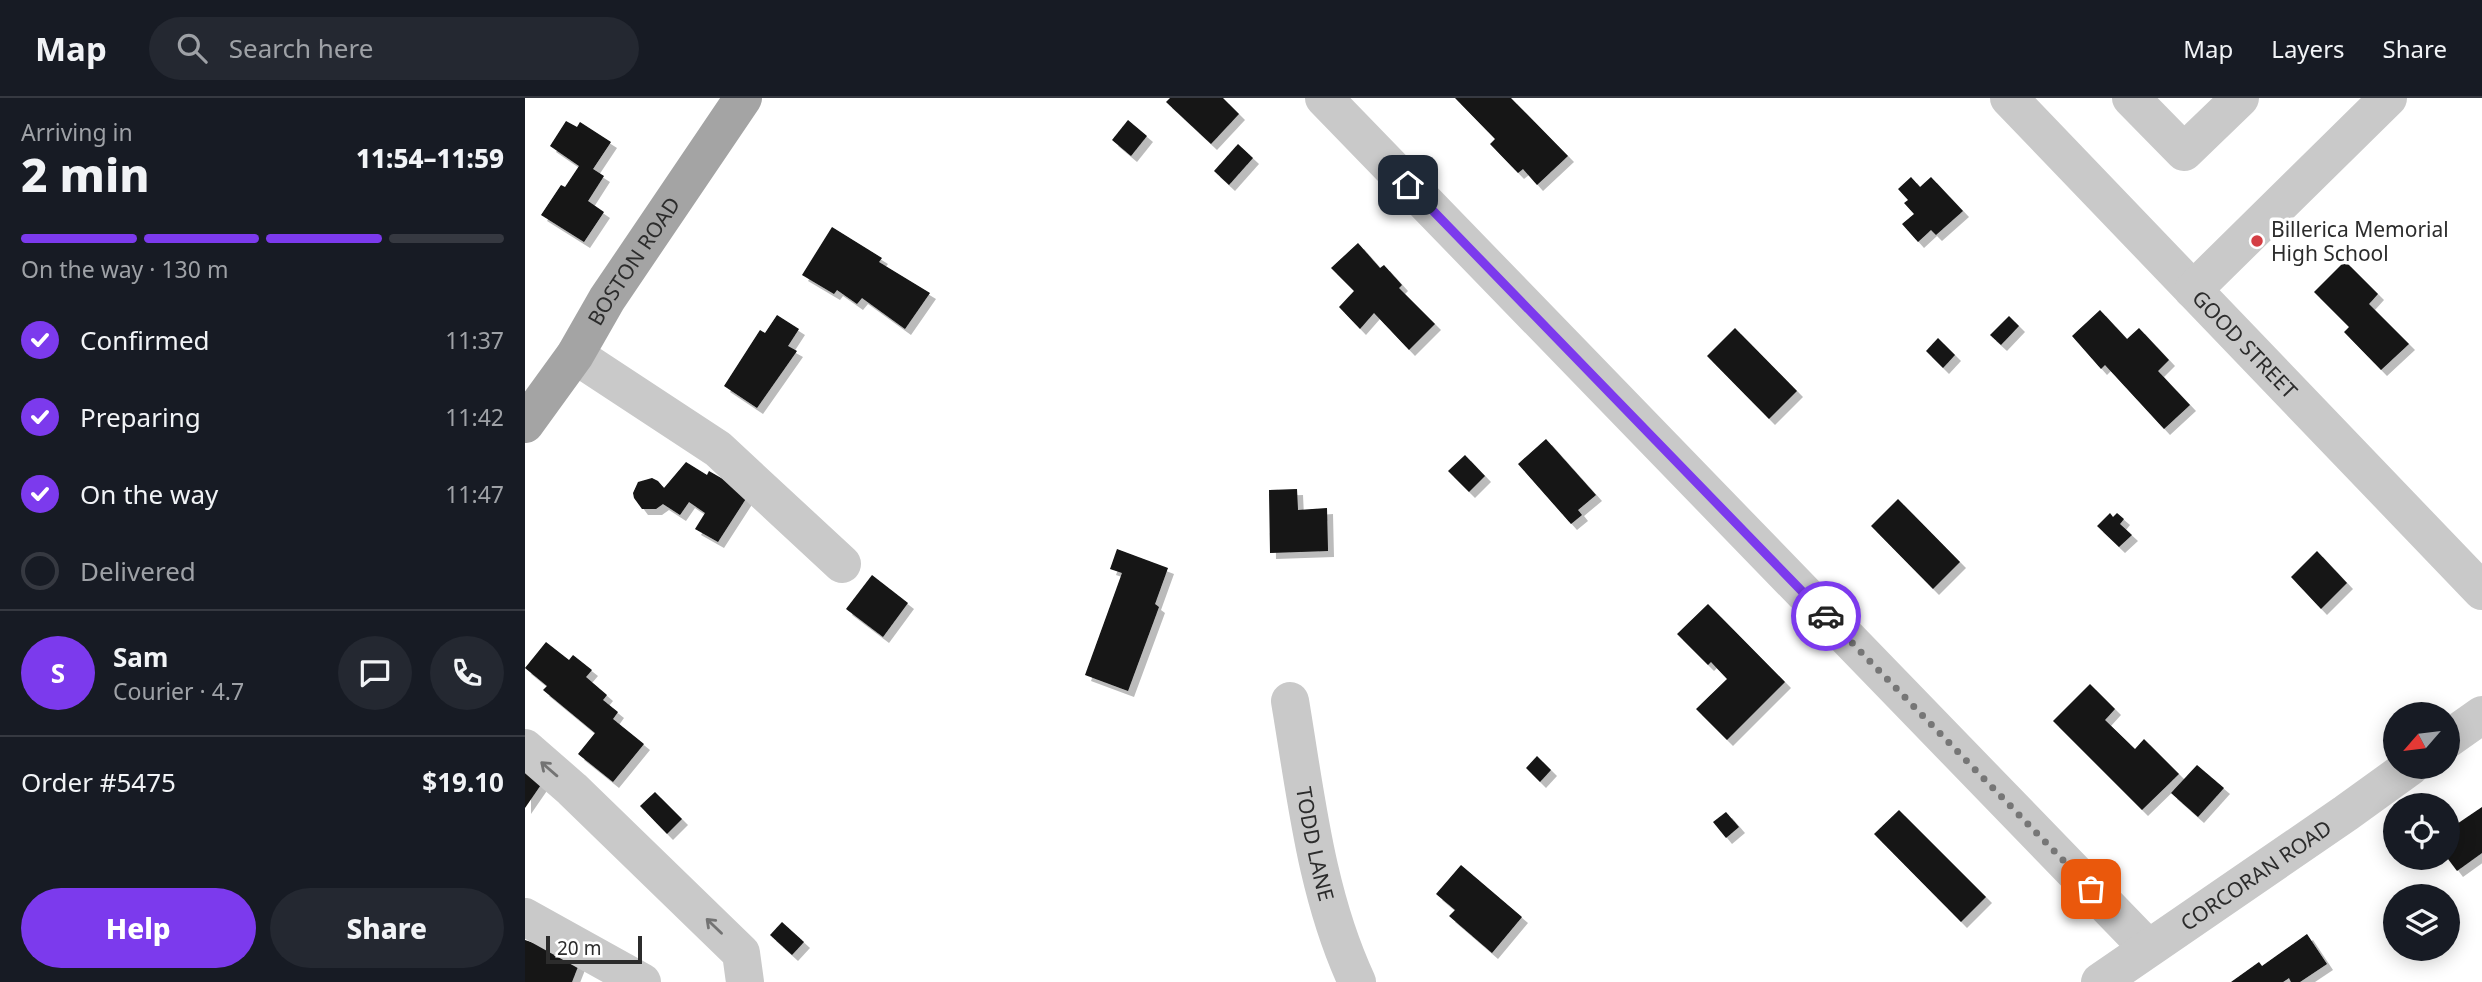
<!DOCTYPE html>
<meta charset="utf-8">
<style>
:root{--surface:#171b24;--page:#242831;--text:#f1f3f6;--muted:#9ea1a6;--line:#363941;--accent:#7c3aed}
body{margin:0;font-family:"Noto Sans",sans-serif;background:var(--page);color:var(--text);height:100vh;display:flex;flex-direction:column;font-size:26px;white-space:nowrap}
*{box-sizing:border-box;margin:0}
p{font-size:23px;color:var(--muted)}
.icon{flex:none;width:38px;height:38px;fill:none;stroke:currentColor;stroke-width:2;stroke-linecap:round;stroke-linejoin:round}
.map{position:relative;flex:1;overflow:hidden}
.side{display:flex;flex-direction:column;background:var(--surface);width:525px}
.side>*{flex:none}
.needle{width:46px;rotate:242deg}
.controls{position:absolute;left:1858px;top:604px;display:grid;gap:14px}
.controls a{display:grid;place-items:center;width:77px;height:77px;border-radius:50%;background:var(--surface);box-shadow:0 4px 18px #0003;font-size:35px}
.scale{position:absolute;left:21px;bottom:18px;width:96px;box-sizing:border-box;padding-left:7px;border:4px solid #2c2c2c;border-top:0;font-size:19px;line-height:24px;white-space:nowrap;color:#2c2c2c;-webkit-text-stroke:5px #fff;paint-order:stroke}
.pin{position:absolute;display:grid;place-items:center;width:60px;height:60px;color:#fff;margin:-30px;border-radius:14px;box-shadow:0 4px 10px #0006}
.courier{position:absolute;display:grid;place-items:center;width:70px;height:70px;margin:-35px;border:5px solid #7c3aed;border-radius:50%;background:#fff;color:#222;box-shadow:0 2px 9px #0007}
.headline em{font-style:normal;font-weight:800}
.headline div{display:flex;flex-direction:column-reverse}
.headline{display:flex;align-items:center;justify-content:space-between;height:119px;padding:0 21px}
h1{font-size:46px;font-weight:800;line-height:52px}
.bar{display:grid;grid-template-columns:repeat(4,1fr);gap:10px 7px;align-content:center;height:84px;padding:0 21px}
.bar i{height:9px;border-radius:5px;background:var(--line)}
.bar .on{background:var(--accent)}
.bar p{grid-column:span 4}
.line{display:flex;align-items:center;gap:18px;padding:0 21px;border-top:2px solid var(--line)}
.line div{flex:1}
.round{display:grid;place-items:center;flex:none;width:74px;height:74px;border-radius:37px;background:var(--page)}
ol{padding:0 21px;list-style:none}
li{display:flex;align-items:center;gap:21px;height:77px}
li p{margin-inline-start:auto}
li .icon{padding:7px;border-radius:50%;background:var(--accent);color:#fff;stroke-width:4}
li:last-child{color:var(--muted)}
li i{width:38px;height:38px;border:4px solid var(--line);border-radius:50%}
.button{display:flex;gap:14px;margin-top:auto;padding:14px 21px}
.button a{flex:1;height:80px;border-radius:42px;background:var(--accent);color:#fff;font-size:28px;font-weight:800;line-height:80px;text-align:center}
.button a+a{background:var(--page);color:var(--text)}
header{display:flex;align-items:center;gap:42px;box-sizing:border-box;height:98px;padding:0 35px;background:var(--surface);border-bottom:2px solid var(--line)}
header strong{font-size:33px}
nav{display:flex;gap:38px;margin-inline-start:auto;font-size:24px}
.search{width:490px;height:63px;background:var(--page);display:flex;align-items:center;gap:18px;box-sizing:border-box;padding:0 24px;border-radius:38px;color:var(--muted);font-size:26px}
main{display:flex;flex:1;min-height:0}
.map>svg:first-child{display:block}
.building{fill:#131313;filter:url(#shadow)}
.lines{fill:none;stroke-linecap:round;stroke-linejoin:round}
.minor{stroke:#c9c9c9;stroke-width:38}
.major{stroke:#a4a4a4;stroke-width:38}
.oneway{stroke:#737373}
.done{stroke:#767676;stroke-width:7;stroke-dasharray:0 12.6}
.route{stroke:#7c3aed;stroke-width:9}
.poi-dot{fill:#d43e44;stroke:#fff;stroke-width:2.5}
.labels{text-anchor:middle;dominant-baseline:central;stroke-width:7;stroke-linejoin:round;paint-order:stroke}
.poi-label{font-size:21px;fill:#2c2c2c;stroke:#fff;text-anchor:start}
.street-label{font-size:21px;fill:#2c2c2c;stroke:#fff}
</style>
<header>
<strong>Map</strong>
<div class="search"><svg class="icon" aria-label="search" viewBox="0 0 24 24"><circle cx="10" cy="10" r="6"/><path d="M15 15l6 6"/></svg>Search here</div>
<nav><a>Map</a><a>Layers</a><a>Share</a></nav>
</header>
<main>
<section class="side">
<div class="headline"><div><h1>2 min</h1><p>Arriving in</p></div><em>11:54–11:59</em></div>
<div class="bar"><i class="on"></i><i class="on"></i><i class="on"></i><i></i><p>On the way · 130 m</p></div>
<ol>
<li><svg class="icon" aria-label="check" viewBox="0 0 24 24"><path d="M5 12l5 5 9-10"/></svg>Confirmed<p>11:37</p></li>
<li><svg class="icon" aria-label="check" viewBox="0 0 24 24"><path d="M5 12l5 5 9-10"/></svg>Preparing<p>11:42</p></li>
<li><svg class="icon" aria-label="check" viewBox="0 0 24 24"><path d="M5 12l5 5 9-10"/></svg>On the way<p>11:47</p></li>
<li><i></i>Delivered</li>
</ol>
<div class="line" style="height:126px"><b class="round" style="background:var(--accent);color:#fff">S</b><div><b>Sam</b><p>Courier · 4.7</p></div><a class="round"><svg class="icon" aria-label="chat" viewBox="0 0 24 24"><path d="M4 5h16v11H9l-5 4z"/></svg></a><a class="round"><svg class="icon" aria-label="phone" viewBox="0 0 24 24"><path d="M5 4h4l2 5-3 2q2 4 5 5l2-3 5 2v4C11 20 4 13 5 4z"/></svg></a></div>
<div class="line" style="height:91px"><div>Order #5475</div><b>$19.10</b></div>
<div class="button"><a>Help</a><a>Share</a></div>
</section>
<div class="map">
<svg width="1957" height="884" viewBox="0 0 1957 884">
<defs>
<filter id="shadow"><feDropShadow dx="6" dy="6" stdDeviation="0" flood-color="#0004"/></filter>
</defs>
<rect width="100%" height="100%" fill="#fff"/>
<!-- building -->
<g class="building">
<polygon points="645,0 698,0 714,16 686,46 641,4"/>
<polygon points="930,0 986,0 1043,58 1012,87 998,71 993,75 965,46 970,41"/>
<polygon points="603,22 622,38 606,58 587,42"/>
<polygon points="41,23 52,29 55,24 86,44 68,71 79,78 63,103 79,114 59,144 16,117 36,87 40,89 54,68 25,48"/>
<polygon points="713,46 728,60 704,87 689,73"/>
<polygon points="1386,79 1395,89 1406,79 1438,113 1411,137 1406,132 1393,144 1377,126 1389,116 1379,105 1383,102 1373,91"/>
<polygon points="307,129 357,160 354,164 405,195 380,231 337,200 332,206 312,192 309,196 277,177"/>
<polygon points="833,145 855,170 859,167 877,187 874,190 910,226 884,252 849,215 835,231 814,209 829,193 806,170"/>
<polygon points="1820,163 1853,196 1844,206 1884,246 1856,272 1819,234 1824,229 1789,194"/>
<polygon points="1575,212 1602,241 1614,230 1644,262 1633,273 1665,307 1639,331 1580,267 1576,271 1547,238"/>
<polygon points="252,217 274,231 263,248 272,253 232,310 199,288 235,232 240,235"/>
<polygon points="1484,218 1494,228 1476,247 1465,237"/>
<polygon points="1210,230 1272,293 1244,321 1182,258"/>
<polygon points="1413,240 1430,257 1418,270 1401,253"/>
<polygon points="1021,341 1071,397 1053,412 1057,417 1046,426 993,366"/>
<polygon points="940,357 960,378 944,394 923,373"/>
<polygon points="161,364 182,377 184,373 224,396 193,444 170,431 180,415 164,404 155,417 138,406 131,411 117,411 109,400 108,395 113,384 127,380 133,383 139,390"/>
<polygon points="772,391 773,412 802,410 803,453 745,455 744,392"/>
<polygon points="1373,401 1435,464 1408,491 1346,428"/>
<polygon points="1585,415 1588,419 1592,415 1599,421 1595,426 1607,437 1594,449 1572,428"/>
<polygon points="592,451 643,470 630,506 634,509 603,593 560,577 597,475 585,471"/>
<polygon points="1792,453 1822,485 1796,511 1766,479"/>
<polygon points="347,477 383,505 358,539 321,511"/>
<polygon points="1183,506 1260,584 1202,642 1171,611 1202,581 1186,564 1183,567 1152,536"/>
<polygon points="21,544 44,562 48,557 67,572 61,579 82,597 78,602 93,614 88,621 119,646 88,684 53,656 70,635 18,592 22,588 0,570"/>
<polygon points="1565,586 1590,611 1580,622 1610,651 1619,641 1654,676 1617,712 1528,623"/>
<polygon points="1012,658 1026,672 1015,684 1001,670"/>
<polygon points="0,663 22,678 0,710"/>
<polygon points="1672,667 1699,690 1673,719 1646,695"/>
<polygon points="130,694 157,721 142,736 115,708"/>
<polygon points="1957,709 1957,755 1932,773 1923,761 1923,732"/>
<polygon points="1374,712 1461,799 1436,824 1349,736"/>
<polygon points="1201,714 1214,729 1201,740 1188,724"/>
<polygon points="936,767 997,819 967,855 924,818 930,812 911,796"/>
<polygon points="257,824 279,844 267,857 245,837"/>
<polygon points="1782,836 1802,866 1775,884 1766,884 1764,880 1758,884 1706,884 1734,864 1737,868"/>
<polygon points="0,842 56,861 47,884 0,884"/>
</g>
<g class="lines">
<!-- minor -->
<g class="minor">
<polyline points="799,0 1623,850"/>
<path id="s1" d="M1484 0 1957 493"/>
<polyline points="1606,0 1659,54 1715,0"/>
<polyline points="1668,192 1863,0"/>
<polyline points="50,257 193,351 317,466"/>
<path id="s2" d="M765 603C781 698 791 796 832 884"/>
<polyline points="1923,641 1957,617"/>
<polyline points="0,650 47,691 216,855 220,884"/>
<polyline points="0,819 117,884"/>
<path id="s3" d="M1575 884 1821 715 1886 668"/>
</g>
<!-- major -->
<path class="major" id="s4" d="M0 326 50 257 82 201 218 0"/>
</g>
<!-- one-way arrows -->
<defs><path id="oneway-shaft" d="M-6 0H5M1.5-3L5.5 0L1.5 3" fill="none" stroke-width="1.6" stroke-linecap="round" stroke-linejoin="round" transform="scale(1.75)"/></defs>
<g class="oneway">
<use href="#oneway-shaft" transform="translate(24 671) rotate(-139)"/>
<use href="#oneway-shaft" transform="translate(189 828) rotate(-136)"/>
</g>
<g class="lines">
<!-- done -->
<polyline class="done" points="1301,518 1566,791"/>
<!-- route -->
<polyline class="route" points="883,87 1301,518"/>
</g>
<!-- markers -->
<circle class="poi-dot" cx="1732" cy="143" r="7"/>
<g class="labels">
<!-- poi labels -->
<g class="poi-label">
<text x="1746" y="131">Billerica Memorial<tspan x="1746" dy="24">High School</tspan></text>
</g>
<!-- street labels -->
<g class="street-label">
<text stroke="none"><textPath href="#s4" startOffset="196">BOSTON ROAD</textPath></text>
<text stroke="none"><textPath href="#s1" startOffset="341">GOOD STREET</textPath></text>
<text stroke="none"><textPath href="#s2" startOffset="145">TODD LANE</textPath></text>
<text stroke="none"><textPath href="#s3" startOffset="189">CORCORAN ROAD</textPath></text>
</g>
</g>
</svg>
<div class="controls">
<a><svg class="needle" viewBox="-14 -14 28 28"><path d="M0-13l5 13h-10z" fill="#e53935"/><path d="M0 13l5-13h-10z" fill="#9ea1a6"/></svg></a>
<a><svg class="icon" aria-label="locate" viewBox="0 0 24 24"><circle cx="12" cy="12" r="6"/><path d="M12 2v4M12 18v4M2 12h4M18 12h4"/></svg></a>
<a><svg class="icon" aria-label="layers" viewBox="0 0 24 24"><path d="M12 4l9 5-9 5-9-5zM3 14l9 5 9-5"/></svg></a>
</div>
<div class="scale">20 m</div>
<div class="pin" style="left:1566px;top:791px;background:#ea580c"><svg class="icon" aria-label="bag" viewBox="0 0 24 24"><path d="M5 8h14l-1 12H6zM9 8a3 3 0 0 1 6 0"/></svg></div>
<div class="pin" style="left:883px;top:87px;background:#1f2937"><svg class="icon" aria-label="home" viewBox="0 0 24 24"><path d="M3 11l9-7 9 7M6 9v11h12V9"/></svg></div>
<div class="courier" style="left:1301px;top:518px"><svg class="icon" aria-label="car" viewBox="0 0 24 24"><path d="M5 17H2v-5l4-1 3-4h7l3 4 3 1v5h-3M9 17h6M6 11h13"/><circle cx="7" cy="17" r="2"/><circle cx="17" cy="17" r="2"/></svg></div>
</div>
</main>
